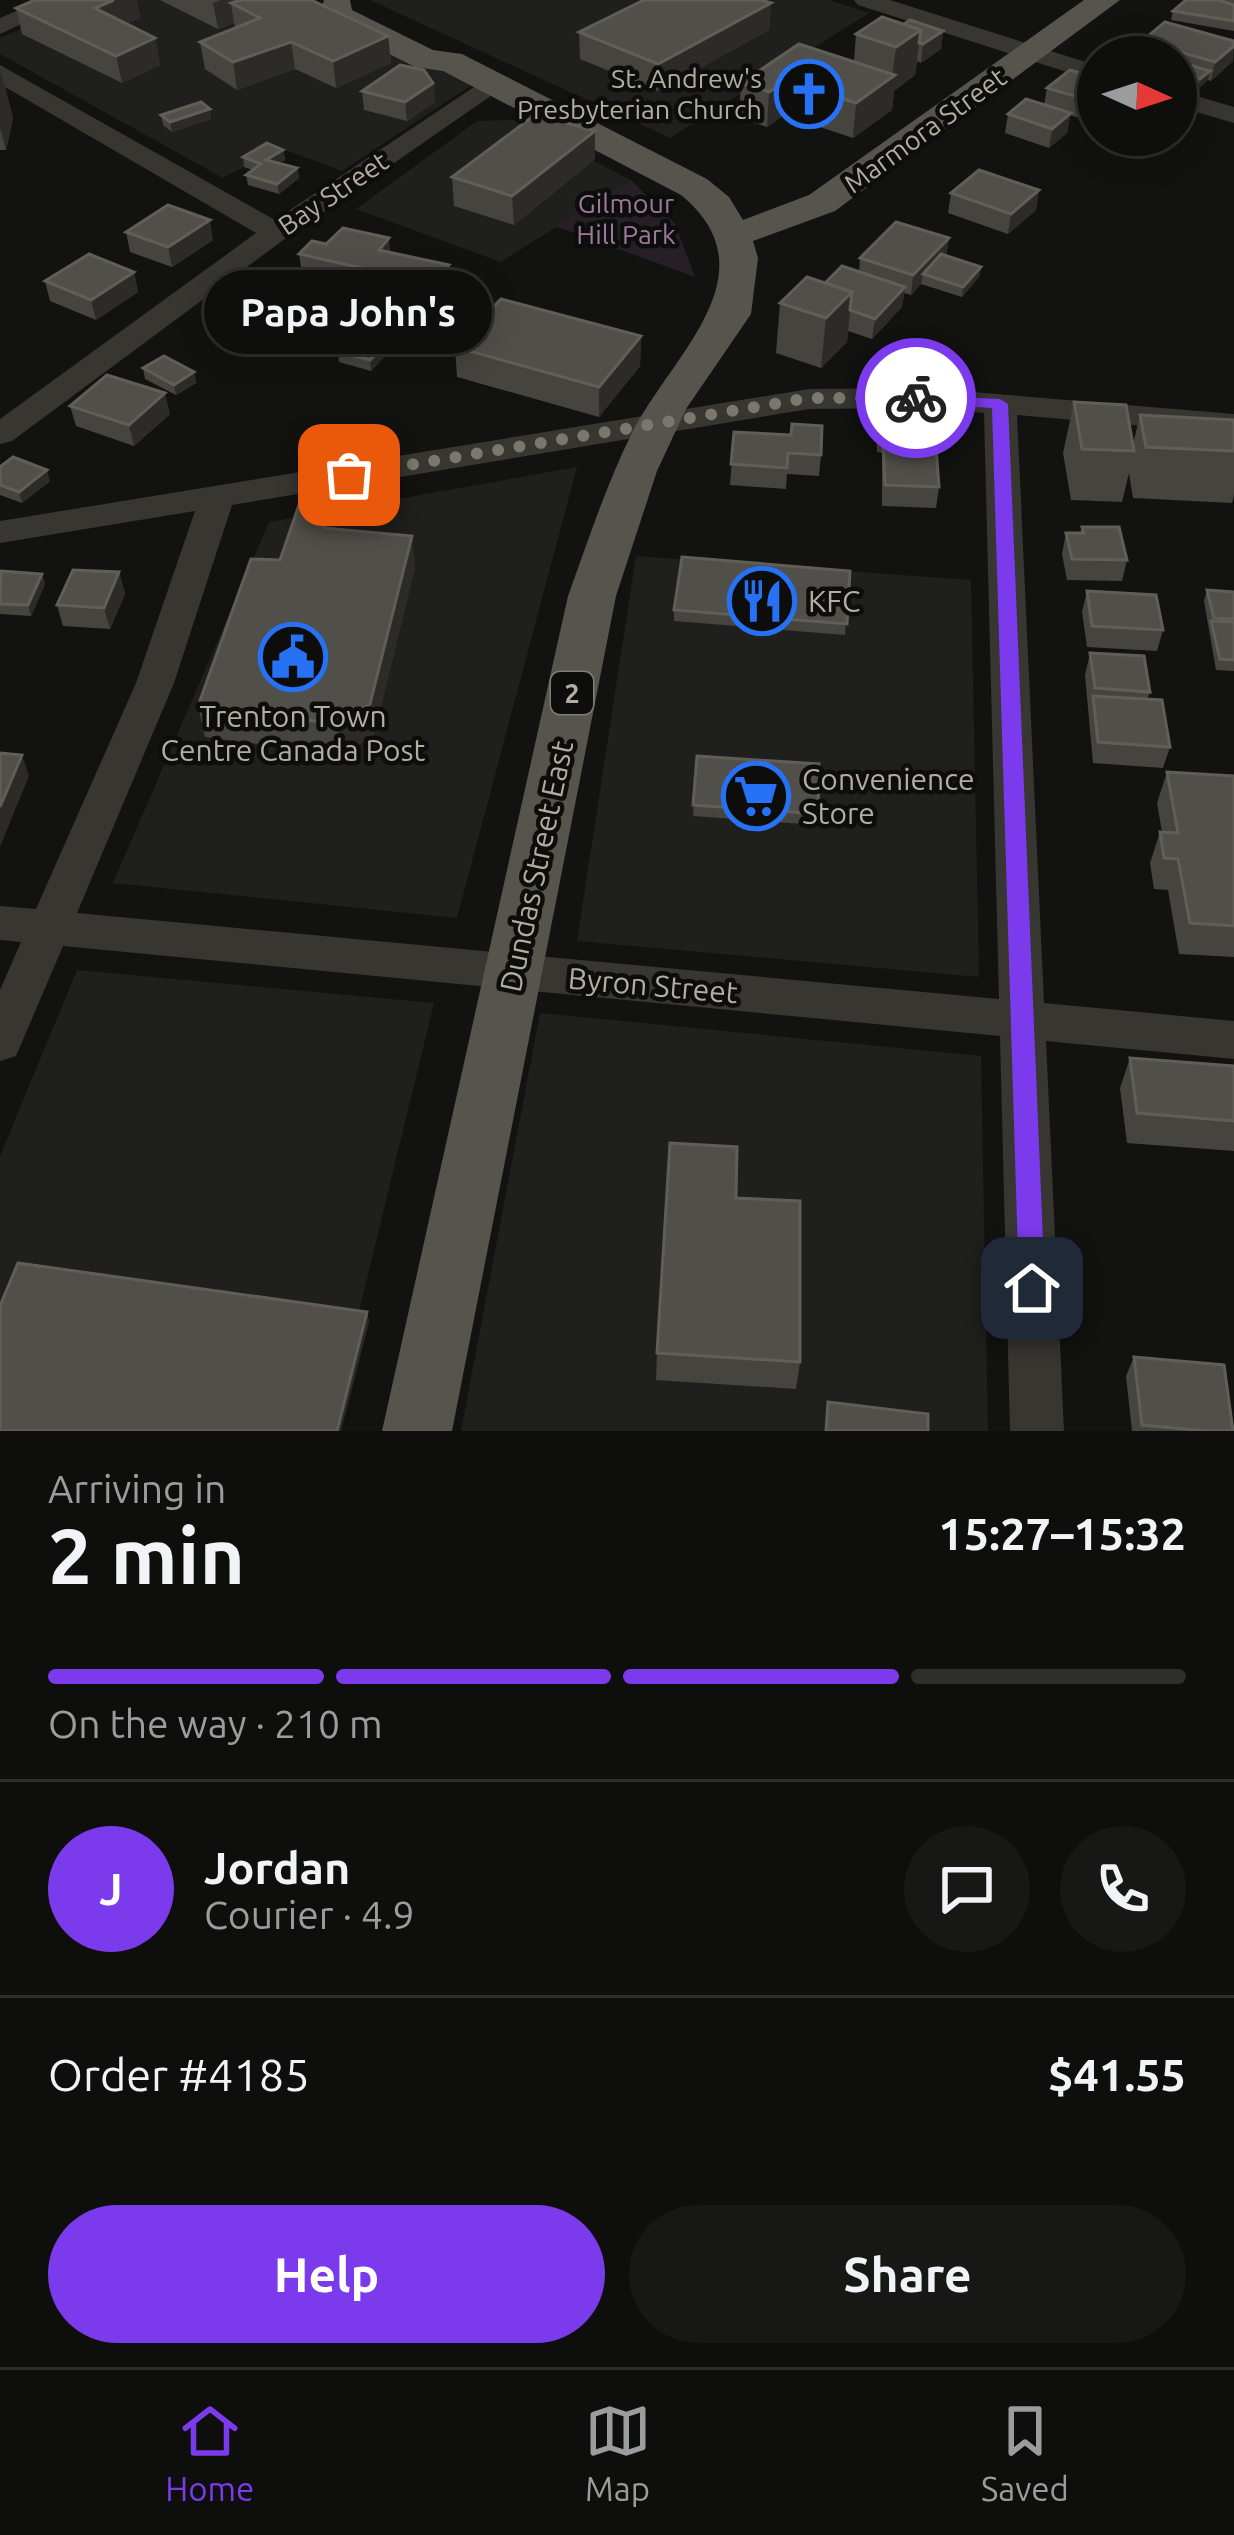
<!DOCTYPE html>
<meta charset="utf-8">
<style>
:root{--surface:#0e0e0c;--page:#171715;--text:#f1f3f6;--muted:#9b9c9d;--line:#2e2e2d;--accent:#7c3aed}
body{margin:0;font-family:Ubuntu,sans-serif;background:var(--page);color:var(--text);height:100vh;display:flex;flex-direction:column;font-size:45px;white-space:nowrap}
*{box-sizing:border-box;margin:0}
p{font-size:39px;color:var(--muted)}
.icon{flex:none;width:66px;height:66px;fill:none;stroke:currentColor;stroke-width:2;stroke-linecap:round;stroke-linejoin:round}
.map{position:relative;height:1431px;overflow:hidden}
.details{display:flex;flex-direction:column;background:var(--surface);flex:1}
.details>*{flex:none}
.needle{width:78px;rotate:93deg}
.controls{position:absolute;left:1077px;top:36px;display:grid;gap:24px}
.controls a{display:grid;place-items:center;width:120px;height:120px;border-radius:50%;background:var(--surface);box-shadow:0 6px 30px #0003,0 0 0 3px var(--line);font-size:60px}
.pin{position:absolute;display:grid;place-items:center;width:102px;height:102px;color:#fff;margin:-51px;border-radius:24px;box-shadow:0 6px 18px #0006}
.courier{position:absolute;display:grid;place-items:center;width:120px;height:120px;margin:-60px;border:9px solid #7c3aed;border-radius:50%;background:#fff;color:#222;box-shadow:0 3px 15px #0007}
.bubble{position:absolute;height:84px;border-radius:42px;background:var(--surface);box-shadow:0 6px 30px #0003,0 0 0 3px var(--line);font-size:39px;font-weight:600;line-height:84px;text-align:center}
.headline em{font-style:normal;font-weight:600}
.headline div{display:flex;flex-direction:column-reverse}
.headline{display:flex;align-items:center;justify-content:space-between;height:204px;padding:0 48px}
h1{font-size:78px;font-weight:600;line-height:90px}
.bar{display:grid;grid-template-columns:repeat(4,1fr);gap:18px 12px;align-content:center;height:144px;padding:0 48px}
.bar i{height:15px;border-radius:9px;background:var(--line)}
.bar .selected{background:var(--accent)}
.bar p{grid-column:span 4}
.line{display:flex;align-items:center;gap:30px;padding:0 48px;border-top:3px solid var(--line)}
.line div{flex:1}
.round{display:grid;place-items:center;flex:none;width:126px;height:126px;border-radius:63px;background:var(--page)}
.primary-button{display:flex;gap:24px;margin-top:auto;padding:24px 48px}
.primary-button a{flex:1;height:138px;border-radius:72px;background:var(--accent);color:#fff;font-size:48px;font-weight:600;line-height:138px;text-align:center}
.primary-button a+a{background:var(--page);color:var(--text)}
.tab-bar{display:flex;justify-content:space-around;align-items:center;height:168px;border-top:3px solid var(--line);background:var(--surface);font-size:33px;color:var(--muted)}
.tab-bar a{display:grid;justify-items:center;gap:6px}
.tab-bar .selected{color:var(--accent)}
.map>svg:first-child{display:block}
.built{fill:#1f1f1d}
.green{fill:#271f26}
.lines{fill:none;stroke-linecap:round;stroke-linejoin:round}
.minor{fill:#373631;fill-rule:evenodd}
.major{fill:#56544d;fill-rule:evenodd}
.wall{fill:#45443e}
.shaded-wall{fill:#2c2b27}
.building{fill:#514f49;stroke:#605e57;stroke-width:3}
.route{fill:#7c3aed}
.done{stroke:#7b776e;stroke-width:12;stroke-dasharray:0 21.6}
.labels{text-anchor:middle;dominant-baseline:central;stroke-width:9;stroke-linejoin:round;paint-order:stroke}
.far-poi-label{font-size:27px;fill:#b3ada1;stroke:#0d0d0c;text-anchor:end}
.far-street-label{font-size:27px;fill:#b3ada1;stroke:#0d0d0c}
.far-park-label{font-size:27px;fill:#9f789d;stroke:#0d0d0c}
.shield{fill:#0d0d0c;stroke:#817d74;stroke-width:3}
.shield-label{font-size:27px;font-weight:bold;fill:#b3ada1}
.poi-label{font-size:30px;fill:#b3ada1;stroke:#0d0d0c;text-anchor:start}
.street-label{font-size:30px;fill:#b3ada1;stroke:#0d0d0c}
</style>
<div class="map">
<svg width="1234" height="1431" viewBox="0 0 1234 1431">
<rect width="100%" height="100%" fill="#121210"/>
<!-- built -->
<g class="built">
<polygon points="84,0 296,0 472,85 342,171 280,148 223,178 0,54 0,38"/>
<polygon points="370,0 829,0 869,13 670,138"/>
<polygon points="514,120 631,180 501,262 356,209 477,121"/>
<polygon points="577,467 457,918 113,883 269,522"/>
<polygon points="636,556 971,580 979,977 577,941"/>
<polygon points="77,970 434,1003 330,1431 0,1431 0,1156"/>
<polygon points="540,1013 981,1056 988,1431 461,1431"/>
</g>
<!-- green -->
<polygon class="green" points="631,180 675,224 695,277 555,226"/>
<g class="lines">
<!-- minor -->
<g class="minor">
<polygon points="42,0 74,0 0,34 0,18"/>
<polygon points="854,0 890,0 1098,66 1098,82 858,5"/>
<polygon points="0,65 275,220 486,79 504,79 508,84 286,238 12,441 0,444 0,419 256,233 0,84"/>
<polygon points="1176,90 1234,107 1234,123 1176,106"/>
<path d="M925 388 1234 414V434L1017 415 1044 1003 1234 1021V1059L1046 1041 1064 1431H1010L1000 1036 63 946 16 1056 0 1061V990L21 942 0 940V906L36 909 136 683 195 511 0 543V521L809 389ZM925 408 984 413 999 999 77 913 174 683 232 505 809 409Z"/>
</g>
<!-- major -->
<path class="major" d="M324 0H350L352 10 433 50 462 54 707 179 729 197 743 220 809 195 1084 0H1120L835 211 753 241 758 258 751 314 686 409 657 471 616 596 452 1431H382L568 596C588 541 606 485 632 433 669 358 776 273 681 195L443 71 415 67 324 21 319 14Z"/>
</g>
<!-- wall -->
<g class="wall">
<polygon points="160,0 311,0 388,36 391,63 336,88 295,69 237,90 205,69 200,42 235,28 234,23 218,29"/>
<polygon points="1186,0 1234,0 1234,31 1171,20 1173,11"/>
<polygon points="771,3 769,30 658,91 580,59 579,32"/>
<polygon points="16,8 141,18 127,23 155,38 160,65 122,83 22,34"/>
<polygon points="904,24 943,31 941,49 921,63 917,61 915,75 894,91 892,110 853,138 784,115 767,127 739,118 741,83 854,61 856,34"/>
<polygon points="1142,41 1233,61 1211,81 1208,80 1198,89 1176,82 1176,57 1138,57"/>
<polygon points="0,68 13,118 6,150 0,150"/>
<polygon points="1098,78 1098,124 1070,115 1067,133 1049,148 1005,133 1008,114 1044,105 1047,88"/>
<polygon points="433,83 435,102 407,121 364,110 362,91"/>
<polygon points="210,109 211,119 172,132 163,125 161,115"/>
<polygon points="283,150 285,160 279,163 297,168 299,178 279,194 248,185 246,175 253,170 244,167 243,157"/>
<polygon points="595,159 514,225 454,206 452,177"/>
<polygon points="1039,190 1036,210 1008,234 948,213 951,193"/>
<polygon points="126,232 213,240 172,267 130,252"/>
<polygon points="949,238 946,256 981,267 979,277 962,297 921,284 911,295 904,293 902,307 872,339 848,331 847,342 821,368 776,353 780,303 825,283 859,272 860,258"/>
<polygon points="326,244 391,252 451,285 435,304 302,274 299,254"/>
<polygon points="134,272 138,292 96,320 50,301 45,281"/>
<polygon points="641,336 640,366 599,417 457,377 455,347"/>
<polygon points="398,342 371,371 339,362 338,352"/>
<polygon points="143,368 194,372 196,383 176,395 145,379"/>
<polygon points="1074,402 1133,444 1140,415 1234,420 1234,495 1232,503 1133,498 1129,473 1122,502 1071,500 1063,453"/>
<polygon points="879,405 927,434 925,445 939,487 936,508 882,506 882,453 877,452 876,426"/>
<polygon points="70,406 170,414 134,446 76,426"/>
<polygon points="734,432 821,455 819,476 787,474 786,489 730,485"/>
<polygon points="0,467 50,481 22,503 0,495"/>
<polygon points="332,503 336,529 415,567 374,735 342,755 205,737 198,706 280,560"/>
<polygon points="1082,527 1127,560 1122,581 1067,580 1062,554 1066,533 1080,533"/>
<polygon points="850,571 845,635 674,621 674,610"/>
<polygon points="119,572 125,594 110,629 63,626 57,605"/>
<polygon points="0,574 42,574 45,584 31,616 0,614"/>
<polygon points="1207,590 1234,592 1234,671 1216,670 1204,601"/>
<polygon points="1087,591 1163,630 1157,651 1087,647 1082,612"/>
<polygon points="1090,653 1150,692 1147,700 1170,747 1163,768 1093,763 1085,675"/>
<polygon points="697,756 818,814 817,825 693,816"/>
<polygon points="1167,772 1234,776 1234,957 1179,954 1168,890 1154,889 1150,863 1160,832 1162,832 1157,803"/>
<polygon points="1130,1058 1234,1066 1234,1151 1127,1143 1120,1088"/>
<polygon points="657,1353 800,1362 796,1389 656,1380"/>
<polygon points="1134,1357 1233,1431 1132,1431 1126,1376"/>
</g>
<!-- shaded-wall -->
<g class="shaded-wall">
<polygon points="114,0 137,0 141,18 100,34 95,8"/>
<polygon points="221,0 275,0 231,3 234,23 218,29 213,3"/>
<polygon points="771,3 769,30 658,91 658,64"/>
<polygon points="921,30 915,75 894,91 892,110 853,138 856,103 892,77 896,47"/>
<polygon points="943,31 941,49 921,63 923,44"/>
<polygon points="388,36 391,63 336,88 333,61"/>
<polygon points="155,38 160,65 122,83 116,56"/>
<polygon points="291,42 295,69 237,90 233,62"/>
<polygon points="1234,46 1233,61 1211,81 1215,62"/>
<polygon points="0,68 13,118 6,150 0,128"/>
<polygon points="1210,71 1208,80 1198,89 1200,79"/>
<polygon points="787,80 784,115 767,127 769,92"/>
<polygon points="433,83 435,102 407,121 405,102"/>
<polygon points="210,109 211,119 172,132 170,122"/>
<polygon points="1071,113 1067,133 1049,148 1052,129"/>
<polygon points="595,131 595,159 514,225 512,196"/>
<polygon points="283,150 285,160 268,170 266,160"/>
<polygon points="297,168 299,178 279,194 277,184"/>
<polygon points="1039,190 1036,210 1008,234 1011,214"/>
<polygon points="210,220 213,240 172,267 168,247"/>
<polygon points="389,238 391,258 379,250"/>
<polygon points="949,238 946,258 923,274 921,284 911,295 913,275"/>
<polygon points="449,265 451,285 435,304 433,284"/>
<polygon points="981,267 979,277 962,297 963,287"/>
<polygon points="134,272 138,292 96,320 91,300"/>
<polygon points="905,287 902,307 872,339 875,319"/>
<polygon points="852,292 847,342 821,368 826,318"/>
<polygon points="397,332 398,342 371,371 370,360"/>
<polygon points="641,336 640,366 599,417 599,387"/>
<polygon points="194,372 196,383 176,395 174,385"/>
<polygon points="165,393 170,414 134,446 129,425"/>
<polygon points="47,470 50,481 22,503 19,492"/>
<polygon points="332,503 337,534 324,528"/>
<polygon points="412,536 415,567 374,735 342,755 337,724"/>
<polygon points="119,572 125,594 110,629 104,608"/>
<polygon points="42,574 45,584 31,616 28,605"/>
<polygon points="22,755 29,776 0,847 0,807"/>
<polygon points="367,1312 369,1322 341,1431 337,1431"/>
</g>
<!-- building -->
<g class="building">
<polygon points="35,0 114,0 95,8 155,38 116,56 16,8"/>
<polygon points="240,0 311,0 388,36 333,61 291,42 233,62 200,42 260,18 231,3"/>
<polygon points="644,0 761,0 771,3 658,64 579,32"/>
<polygon points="1186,0 1218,0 1234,5 1234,21 1173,11"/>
<polygon points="882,17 921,30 896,47 856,34"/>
<polygon points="910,20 943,31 923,44 919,43 921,30 904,24"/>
<polygon points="1165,22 1234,41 1234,46 1215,62 1142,41"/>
<polygon points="799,44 895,75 856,103 787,80 769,92 741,83"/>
<polygon points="1176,61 1210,71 1200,79 1176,72"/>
<polygon points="400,65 424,70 433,83 405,102 362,91"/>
<polygon points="1070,70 1098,78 1098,103 1047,88"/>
<polygon points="1026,99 1071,113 1052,129 1008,114"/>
<polygon points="201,102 210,109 170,122 161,115"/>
<polygon points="536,114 595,131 512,196 452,177"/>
<polygon points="267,143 283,150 266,160 297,168 277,184 246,175 261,164 243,157"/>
<polygon points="979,170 1039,190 1011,214 951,193"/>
<polygon points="168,205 210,220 168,247 126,232"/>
<polygon points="896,222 949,238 913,275 860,258"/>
<polygon points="343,228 389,238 379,250 449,265 433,284 299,254 312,241 326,244"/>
<polygon points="89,254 134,272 91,300 45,281"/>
<polygon points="941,254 981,267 963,287 923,274"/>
<polygon points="842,266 905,287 875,319 850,310 852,292 825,283"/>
<polygon points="807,277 852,292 826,318 780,303"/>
<polygon points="501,299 641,336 599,387 455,347"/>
<polygon points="366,324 397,332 370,360 338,352"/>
<polygon points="164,356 194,372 174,385 143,368"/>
<polygon points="107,375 165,393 129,425 70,406"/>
<polygon points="1074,402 1126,405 1134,451 1082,449"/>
<polygon points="879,405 926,407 927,434 879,432"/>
<polygon points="1140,415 1234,420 1234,451 1146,447"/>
<polygon points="792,424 822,426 821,455 788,453 787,468 731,464 734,432 791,435"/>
<polygon points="883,443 936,446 939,487 885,485"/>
<polygon points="13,457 47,470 19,492 0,485 0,467"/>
<polygon points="300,502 332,503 324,528 412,536 370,704 337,724 198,706 251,559 280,560"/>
<polygon points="1082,527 1119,527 1127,560 1072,559 1066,533 1084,533"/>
<polygon points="682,557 850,571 847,624 674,610"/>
<polygon points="73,570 119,572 104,608 57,605"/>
<polygon points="1,571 42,574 28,605 0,604"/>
<polygon points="1207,590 1234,592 1234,619 1214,618"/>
<polygon points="1087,591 1156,595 1163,630 1092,626"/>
<polygon points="1211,621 1234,622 1234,660 1220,659"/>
<polygon points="1090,653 1144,656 1150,692 1095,688"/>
<polygon points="1093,696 1162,700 1170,747 1098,742"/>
<polygon points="0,753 22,755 0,807"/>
<polygon points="697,756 819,764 818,814 693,805"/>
<polygon points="1167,772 1234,776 1234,926 1190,923 1178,859 1164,858 1160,832 1178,833"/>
<polygon points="1130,1058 1234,1066 1234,1121 1137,1113"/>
<polygon points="670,1143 737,1147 736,1198 800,1201 800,1362 657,1353"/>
<polygon points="18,1263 367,1312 337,1431 0,1431 0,1306"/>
<polygon points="1134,1357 1224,1365 1233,1431 1207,1431 1142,1425"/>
<polygon points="828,1402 928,1414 928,1431 826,1431"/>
</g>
<!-- route -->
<polygon class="route" points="910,395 1000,399 1008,404 1045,1288 1032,1300 1019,1288 992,408 916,403 910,401"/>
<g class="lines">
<!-- done -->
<polyline class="done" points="349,475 809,398 916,398"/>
</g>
<!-- icons -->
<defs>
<g id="church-ring" transform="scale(3.45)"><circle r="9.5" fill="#0d0d0c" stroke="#2771f4" stroke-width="1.5"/><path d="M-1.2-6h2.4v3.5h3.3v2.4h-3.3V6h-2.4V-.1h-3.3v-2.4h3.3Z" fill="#2771f4"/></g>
<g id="restaurant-ring" transform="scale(3.45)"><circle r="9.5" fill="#0d0d0c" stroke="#2771f4" stroke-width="1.5"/><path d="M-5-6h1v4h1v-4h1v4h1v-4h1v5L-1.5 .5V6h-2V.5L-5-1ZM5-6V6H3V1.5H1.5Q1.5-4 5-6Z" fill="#2771f4"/></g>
<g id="civic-ring" transform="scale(3.45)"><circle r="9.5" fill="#0d0d0c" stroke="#2771f4" stroke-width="1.5"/><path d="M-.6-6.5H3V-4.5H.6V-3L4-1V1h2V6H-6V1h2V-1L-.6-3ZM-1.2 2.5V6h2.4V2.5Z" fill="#2771f4"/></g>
<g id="supermarket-ring" transform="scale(3.45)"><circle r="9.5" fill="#0d0d0c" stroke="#2771f4" stroke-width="1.5"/><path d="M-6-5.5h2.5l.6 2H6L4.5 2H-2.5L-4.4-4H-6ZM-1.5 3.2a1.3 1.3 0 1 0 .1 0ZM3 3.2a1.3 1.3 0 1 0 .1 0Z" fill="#2771f4"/></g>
</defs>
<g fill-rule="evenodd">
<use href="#church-ring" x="809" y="94"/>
<use href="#restaurant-ring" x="762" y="601"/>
<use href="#civic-ring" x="293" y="657"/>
<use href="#supermarket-ring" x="756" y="796"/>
</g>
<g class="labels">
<!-- far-poi labels -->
<g class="far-poi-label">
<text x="762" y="78">St. Andrew's<tspan x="762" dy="31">Presbyterian Church</tspan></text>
</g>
<!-- far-street labels -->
<g class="far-street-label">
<text transform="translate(925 130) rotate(-36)">Marmora Street</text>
<text transform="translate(333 193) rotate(-34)">Bay Street</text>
</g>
<!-- far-park labels -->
<g class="far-park-label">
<text x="626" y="203">Gilmour<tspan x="626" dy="31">Hill Park</tspan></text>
</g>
<!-- shield labels -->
<rect class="shield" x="551" y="672" width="42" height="42" rx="9"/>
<g class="shield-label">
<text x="572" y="693">2</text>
</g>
<!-- poi labels -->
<g class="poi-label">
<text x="808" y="601">KFC</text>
<text x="293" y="716" text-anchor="middle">Trenton Town<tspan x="293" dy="34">Centre Canada Post</tspan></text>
<text x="802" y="779">Convenience<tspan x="802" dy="34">Store</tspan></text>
</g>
<!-- street labels -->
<g class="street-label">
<text transform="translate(536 866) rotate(-78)">Dundas Street East</text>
<text transform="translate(653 985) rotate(5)">Byron Street</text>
</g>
</g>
</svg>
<div class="controls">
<a><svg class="needle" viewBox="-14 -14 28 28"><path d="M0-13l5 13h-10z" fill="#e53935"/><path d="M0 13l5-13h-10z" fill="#9b9c9d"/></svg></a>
</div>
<div class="pin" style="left:349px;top:475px;background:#ea580c"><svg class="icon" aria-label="bag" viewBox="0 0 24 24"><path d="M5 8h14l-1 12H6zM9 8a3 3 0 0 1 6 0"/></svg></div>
<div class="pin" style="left:1032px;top:1288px;background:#1f2937"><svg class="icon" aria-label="home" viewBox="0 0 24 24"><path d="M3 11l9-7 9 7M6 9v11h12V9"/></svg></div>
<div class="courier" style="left:916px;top:398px"><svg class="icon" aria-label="bike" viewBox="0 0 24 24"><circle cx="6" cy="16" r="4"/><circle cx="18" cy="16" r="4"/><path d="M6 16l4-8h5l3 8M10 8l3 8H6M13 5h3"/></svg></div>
<div class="bubble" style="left:204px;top:270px;width:288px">Papa John's</div>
</div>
<section class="details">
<div class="headline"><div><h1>2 min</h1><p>Arriving in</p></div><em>15:27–15:32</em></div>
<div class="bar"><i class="selected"></i><i class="selected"></i><i class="selected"></i><i></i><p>On the way · 210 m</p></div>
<div class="line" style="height:216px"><b class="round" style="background:var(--accent);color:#fff">J</b><div><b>Jordan</b><p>Courier · 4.9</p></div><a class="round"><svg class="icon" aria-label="chat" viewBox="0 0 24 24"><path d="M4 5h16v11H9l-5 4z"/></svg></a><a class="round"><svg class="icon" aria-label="phone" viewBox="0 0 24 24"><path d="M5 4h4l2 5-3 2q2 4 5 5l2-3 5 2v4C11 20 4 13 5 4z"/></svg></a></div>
<div class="line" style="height:156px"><div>Order #4185</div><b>$41.55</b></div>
<div class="primary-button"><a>Help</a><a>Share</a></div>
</section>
<nav class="tab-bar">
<a class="selected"><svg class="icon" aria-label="home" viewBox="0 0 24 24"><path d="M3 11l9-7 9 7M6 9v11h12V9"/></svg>Home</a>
<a><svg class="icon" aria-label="map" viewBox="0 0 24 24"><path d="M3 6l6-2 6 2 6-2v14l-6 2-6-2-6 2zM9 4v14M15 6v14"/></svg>Map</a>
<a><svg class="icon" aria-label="saved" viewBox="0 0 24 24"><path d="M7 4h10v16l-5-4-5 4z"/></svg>Saved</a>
</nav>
